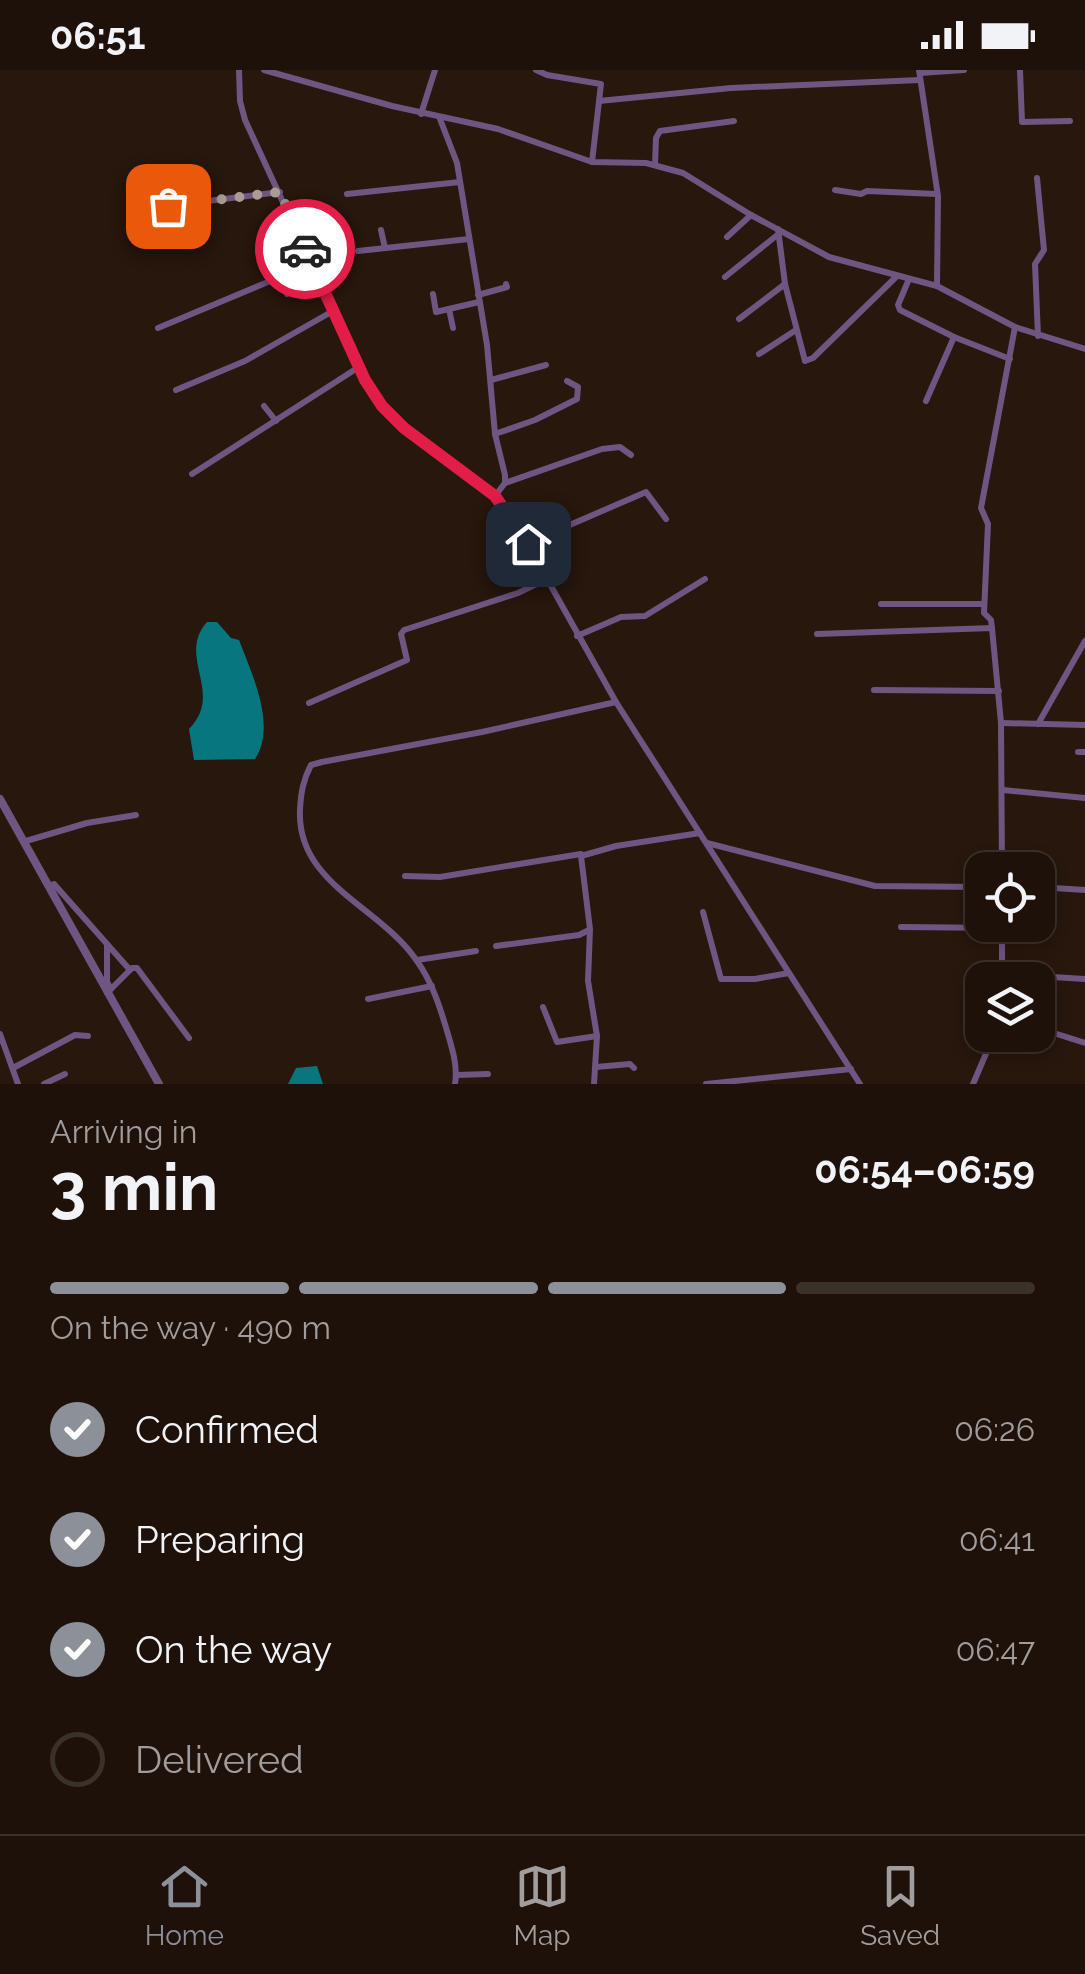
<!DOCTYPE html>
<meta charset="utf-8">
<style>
:root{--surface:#1d110a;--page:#2a1f18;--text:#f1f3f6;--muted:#a09d9c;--line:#3b312b;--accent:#8c9099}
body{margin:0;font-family:Raleway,sans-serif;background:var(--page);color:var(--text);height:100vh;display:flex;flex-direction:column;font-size:38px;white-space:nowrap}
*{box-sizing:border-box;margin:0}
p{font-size:32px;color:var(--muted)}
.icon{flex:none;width:55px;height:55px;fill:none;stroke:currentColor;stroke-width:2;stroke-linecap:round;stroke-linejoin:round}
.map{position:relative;height:1014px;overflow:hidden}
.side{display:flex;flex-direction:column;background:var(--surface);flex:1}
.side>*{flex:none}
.controls{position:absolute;left:965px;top:782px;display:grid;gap:20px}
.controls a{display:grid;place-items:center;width:90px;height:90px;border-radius:20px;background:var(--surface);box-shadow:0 5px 15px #0003,0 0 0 2px var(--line);font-size:50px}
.pin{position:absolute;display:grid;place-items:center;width:85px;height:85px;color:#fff;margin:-42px;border-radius:20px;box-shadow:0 5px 15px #0006}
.courier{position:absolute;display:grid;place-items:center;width:100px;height:100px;margin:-50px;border:8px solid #e11d48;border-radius:50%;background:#fff;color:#222;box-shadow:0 2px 12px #0007}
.headline em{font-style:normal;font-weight:700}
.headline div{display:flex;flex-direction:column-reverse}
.headline{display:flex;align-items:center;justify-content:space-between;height:170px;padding:0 50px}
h1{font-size:65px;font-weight:700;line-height:75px}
.bar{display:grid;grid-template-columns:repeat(4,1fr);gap:15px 10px;align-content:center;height:120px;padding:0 50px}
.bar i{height:12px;border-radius:8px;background:var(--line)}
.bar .current{background:var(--accent)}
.bar p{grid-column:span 4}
ol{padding:0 50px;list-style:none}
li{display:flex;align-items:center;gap:30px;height:110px}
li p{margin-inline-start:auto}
li .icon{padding:10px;border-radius:50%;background:var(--accent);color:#fff;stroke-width:4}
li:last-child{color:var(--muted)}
li i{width:55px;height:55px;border:5px solid var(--line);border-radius:50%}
.status{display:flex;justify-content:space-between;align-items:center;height:70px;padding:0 50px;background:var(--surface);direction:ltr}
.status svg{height:28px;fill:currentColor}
.dock{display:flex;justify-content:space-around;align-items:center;height:140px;border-top:2px solid var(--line);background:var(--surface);font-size:28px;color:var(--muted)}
.dock a{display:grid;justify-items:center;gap:5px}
.dock .current{color:var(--accent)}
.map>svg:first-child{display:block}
.water{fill:#07777d}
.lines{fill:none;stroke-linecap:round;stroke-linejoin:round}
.minor{stroke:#6f5582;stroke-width:6}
.tertiary{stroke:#6f5582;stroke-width:8}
.done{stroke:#a99c94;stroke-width:10;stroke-dasharray:0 18}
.route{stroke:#e11d48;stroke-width:12}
</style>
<div class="status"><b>06:51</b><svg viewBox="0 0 49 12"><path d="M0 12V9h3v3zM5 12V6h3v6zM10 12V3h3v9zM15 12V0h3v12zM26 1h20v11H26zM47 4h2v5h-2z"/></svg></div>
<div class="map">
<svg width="1085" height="1014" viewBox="0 0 1085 1014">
<rect width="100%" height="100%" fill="#27170d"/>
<!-- water -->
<g class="water">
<path d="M207 552H217L231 568 239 570C252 604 277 656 255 689L194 690 189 659C225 623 176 587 207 552Z"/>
<polygon points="317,996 323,1014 288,1014 296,998"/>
</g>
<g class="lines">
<!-- minor -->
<g class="minor">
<polyline points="239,0 240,31 245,50 365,310 382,336 404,358 478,410 510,443 616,632 860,1014"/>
<polyline points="264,0 392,36 498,59 592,92 646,93 683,103 751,145 829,187 937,216 1015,257 1085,279"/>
<polyline points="536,0 547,5 601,14 592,92"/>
<polyline points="919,0 938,126 937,216"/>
<polyline points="1020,0 1022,52 1070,51"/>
<polyline points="920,3 964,0"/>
<polyline points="599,31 731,18 920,10"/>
<polyline points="421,44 435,0"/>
<polyline points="440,49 457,93 487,275 495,364 505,405 505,413 495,426"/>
<polyline points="655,95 656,68 660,61 734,51"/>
<polyline points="1037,108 1044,180 1035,194 1038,266"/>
<polyline points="835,120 861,124 867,121 936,124"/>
<polyline points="347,124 460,112"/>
<polyline points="167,136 280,122"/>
<polyline points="778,159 785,214 805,291 813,288 897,206"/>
<polyline points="381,160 385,178"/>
<polyline points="727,167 751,145"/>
<polyline points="358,181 469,169"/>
<polyline points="725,207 776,166"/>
<polyline points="909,209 898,235 900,240 954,267 1010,289"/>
<polyline points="433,224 436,242 479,232"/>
<polyline points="478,225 507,217 506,214"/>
<polyline points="449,239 453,258"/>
<polyline points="739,249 785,214"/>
<polyline points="158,258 280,207 287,224 318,207"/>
<polyline points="759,284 796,260"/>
<polyline points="491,310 546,295"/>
<polyline points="176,320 245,291 333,241"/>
<polyline points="926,331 954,267"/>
<polyline points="264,336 276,351"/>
<polyline points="495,364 535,350 577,329 578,317 567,311"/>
<polyline points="192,404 359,297"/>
<polyline points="505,413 602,379 620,377 631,385"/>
<polyline points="528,473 646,422 666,449"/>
<polyline points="881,534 984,534"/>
<polyline points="992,558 991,550 984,543 988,454 981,438 1015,257"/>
<polyline points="817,564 992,558 1001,653 1002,800"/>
<polyline points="577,566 621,547 645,546 705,509"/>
<polyline points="874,620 999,621"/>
<polyline points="309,633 407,590 401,564 404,560 518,523 549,508"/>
<polyline points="1001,653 1085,655"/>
<polyline points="1038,654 1085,571"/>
<polyline points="1078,682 1085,682"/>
<polyline points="1003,720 1085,728"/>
<polyline points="26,771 87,753 136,745"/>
<polyline points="707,773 875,816 982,817"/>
<polyline points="405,806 440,807 581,784"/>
<polyline points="49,816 54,814 130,900"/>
<polyline points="1038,817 1085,820"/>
<polyline points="703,842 721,909 755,909 789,903"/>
<polyline points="901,857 1002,858"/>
<polyline points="107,875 107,912 111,919"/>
<polyline points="496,876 579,865 589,860"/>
<polyline points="417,890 476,881"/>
<polyline points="1003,904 1085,909"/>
<polyline points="1002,910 1002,856"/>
<polyline points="107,923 132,898 137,898 189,968"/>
<polyline points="368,929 432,916"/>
<polyline points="543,937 557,972 597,966"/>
<polyline points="1038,958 1085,973"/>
<polyline points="0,964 18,1014"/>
<polyline points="596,997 630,994 634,998"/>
<polyline points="13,998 75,965 88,966"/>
<polyline points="457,1005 488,1004"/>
<polyline points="44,1014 65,1004"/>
<path d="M455 1014C458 996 452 978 447 961 440 937 432 912 417 891 380 836 296 814 300 739 301 723 303 710 311 695L322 692 482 662 616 632"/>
<polyline points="594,1014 597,966 588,911 590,859 581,786 616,776 700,763"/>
<polyline points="706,1014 851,999"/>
<polyline points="973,1014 994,965"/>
</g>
<!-- tertiary -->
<polyline class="tertiary" points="0,729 159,1014"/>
</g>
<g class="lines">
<!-- done -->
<polyline class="done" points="168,136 280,122 305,179"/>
<!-- route -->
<polyline class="route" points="305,179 365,310 382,336 404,358 495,426 528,474"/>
</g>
</svg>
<div class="controls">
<a><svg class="icon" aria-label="locate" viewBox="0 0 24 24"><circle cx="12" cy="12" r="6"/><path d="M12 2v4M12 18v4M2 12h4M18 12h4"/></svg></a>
<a><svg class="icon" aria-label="layers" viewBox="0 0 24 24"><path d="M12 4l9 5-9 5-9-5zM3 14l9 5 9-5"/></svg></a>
</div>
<div class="pin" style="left:168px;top:136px;background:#ea580c"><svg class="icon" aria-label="bag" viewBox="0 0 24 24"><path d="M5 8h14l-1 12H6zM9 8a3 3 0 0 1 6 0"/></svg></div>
<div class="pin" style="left:528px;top:474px;background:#1f2937"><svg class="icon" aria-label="home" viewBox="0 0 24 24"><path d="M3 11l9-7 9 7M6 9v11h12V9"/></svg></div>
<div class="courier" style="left:305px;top:179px"><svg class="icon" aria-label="car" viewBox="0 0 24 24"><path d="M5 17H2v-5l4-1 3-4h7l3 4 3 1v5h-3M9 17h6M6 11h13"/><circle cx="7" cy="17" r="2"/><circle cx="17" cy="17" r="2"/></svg></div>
</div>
<section class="side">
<div class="headline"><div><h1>3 min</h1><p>Arriving in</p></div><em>06:54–06:59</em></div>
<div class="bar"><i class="current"></i><i class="current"></i><i class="current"></i><i></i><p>On the way · 490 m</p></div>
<ol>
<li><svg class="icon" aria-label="check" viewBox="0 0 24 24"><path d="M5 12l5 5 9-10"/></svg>Confirmed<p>06:26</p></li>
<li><svg class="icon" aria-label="check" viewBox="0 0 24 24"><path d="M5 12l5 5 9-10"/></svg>Preparing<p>06:41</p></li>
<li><svg class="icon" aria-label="check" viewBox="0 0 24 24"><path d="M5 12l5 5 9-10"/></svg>On the way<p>06:47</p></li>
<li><i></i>Delivered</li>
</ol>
</section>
<nav class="dock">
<a class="current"><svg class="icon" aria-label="home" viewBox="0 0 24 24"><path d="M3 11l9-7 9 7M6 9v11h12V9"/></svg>Home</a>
<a><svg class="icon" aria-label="map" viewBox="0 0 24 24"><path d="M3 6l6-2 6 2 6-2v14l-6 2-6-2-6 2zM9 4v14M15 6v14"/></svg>Map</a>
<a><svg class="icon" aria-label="saved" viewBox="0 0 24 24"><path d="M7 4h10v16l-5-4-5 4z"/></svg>Saved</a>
</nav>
